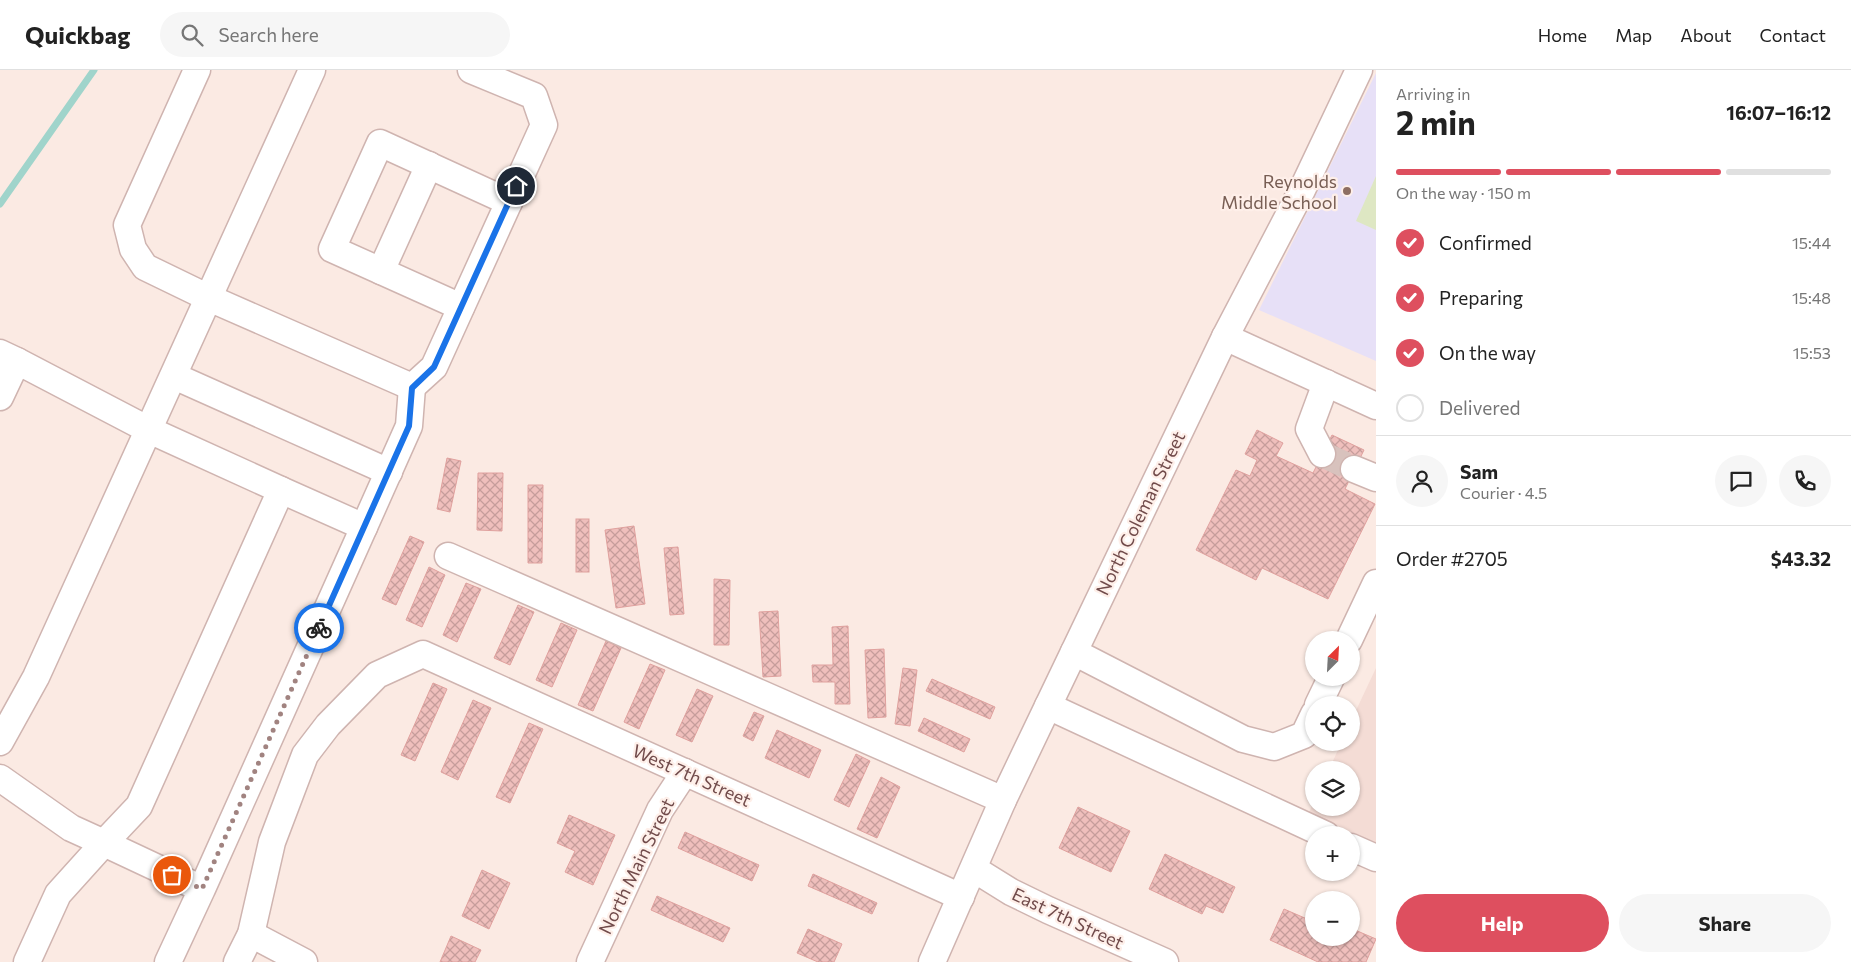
<!DOCTYPE html>
<meta charset="utf-8">
<style>
:root{--surface:#fff;--page:#f6f6f6;--text:#222;--muted:#767676;--line:#e0e0e0;--accent:#de4f5f}
body{margin:0;font-family:Commissioner,sans-serif;background:var(--page);color:var(--text);height:100vh;display:flex;flex-direction:column;font-size:19px;white-space:nowrap}
*{box-sizing:border-box;margin:0}
p{font-size:16px;color:var(--muted)}
.icon{flex:none;width:28px;height:28px;fill:none;stroke:currentColor;stroke-width:2;stroke-linecap:round;stroke-linejoin:round}
.map{position:relative;flex:1;overflow:hidden}
.side{display:flex;flex-direction:column;background:var(--surface);width:475px}
.side>*{flex:none}
.needle{width:32px;rotate:24deg}
.tools{position:absolute;left:1305px;top:561px;display:grid;gap:10px}
.tools a{display:grid;place-items:center;width:55px;height:55px;border-radius:50%;background:var(--surface);box-shadow:0 1px 4px #0004;font-size:25px}
.pin{position:absolute;display:grid;place-items:center;width:42px;height:42px;color:#fff;margin:-21px;border:2px solid #fff;border-radius:50%;box-shadow:0 1px 5px #0007}
.courier{position:absolute;display:grid;place-items:center;width:50px;height:50px;margin:-25px;border:4px solid #1a73e8;border-radius:50%;background:#fff;color:#222;box-shadow:0 1px 6px #0007}
.headline em{font-style:normal;font-weight:700}
.headline div{display:flex;flex-direction:column-reverse}
.headline{display:flex;align-items:center;justify-content:space-between;height:85px;padding:0 20px}
h1{font-size:32px;font-weight:700;line-height:38px}
.bar{display:grid;grid-template-columns:repeat(4,1fr);gap:8px 5px;align-content:center;height:60px;padding:0 20px}
.bar i{height:6px;border-radius:4px;background:var(--line)}
.bar .selected{background:var(--accent)}
.bar p{grid-column:span 4}
.line{display:flex;align-items:center;gap:12px;padding:0 20px;border-top:1px solid var(--line)}
.line div{flex:1}
.round{display:grid;place-items:center;flex:none;width:52px;height:52px;border-radius:26px;background:var(--page)}
ol{padding:0 20px;list-style:none}
li{display:flex;align-items:center;gap:15px;height:55px}
li p{margin-inline-start:auto}
li .icon{padding:5px;border-radius:50%;background:var(--accent);color:#fff;stroke-width:4}
li:last-child{color:var(--muted)}
li i{width:28px;height:28px;border:2px solid var(--line);border-radius:50%}
.button{display:flex;gap:10px;margin-top:auto;padding:10px 20px}
.button a{flex:1;height:58px;border-radius:30px;background:var(--accent);color:#fff;font-size:20px;font-weight:700;line-height:58px;text-align:center}
.button a+a{background:var(--page);color:var(--text)}
header{display:flex;align-items:center;gap:30px;box-sizing:border-box;height:70px;padding:0 25px;background:var(--surface);border-bottom:1px solid var(--line)}
header strong{font-size:24px}
nav{display:flex;gap:28px;margin-inline-start:auto;font-size:18px}
.search{width:350px;height:45px;background:var(--page);display:flex;align-items:center;gap:12px;box-sizing:border-box;padding:0 18px;border-radius:28px;color:var(--muted);font-size:19px}
main{display:flex;flex:1;min-height:0}
.map>svg:first-child{display:block}
.residential{fill:#f4dcd5}
.education{fill:#e7e0f7}
.park{fill:#dee7c3}
.lines{fill:none;stroke-linecap:round;stroke-linejoin:round}
.stream{stroke:#a0d4cb;stroke-width:7}
.building{fill:url(#building-cross-hatch);stroke:#e0a19e}
.minor-tunnel{stroke:#d8c2bd;stroke-width:26;stroke-dasharray:26 13;stroke-linecap:butt}
.minor-casing{stroke:#cfb4b0;stroke-width:29}
.minor{stroke:#fff;stroke-width:26}
.done{stroke:#a18380;stroke-width:5;stroke-dasharray:0 9}
.route{stroke:#1a73e8;stroke-width:6}
.education-dot{fill:#8d6e63;stroke:#feefe9;stroke-width:2}
.labels{text-anchor:middle;dominant-baseline:central;stroke-width:4.5;stroke-linejoin:round;paint-order:stroke}
.education-label{font-size:18px;fill:#785e54;stroke:#feefe9;text-anchor:end}
.street-label{font-size:18px;fill:#714b4b;stroke:#feefe9}
</style>
<header>
<strong>Quickbag</strong>
<div class="search"><svg class="icon" aria-label="search" viewBox="0 0 24 24"><circle cx="10" cy="10" r="6"/><path d="M15 15l6 6"/></svg>Search here</div>
<nav><a>Home</a><a>Map</a><a>About</a><a>Contact</a></nav>
</header>
<main>
<div class="map">
<svg width="1376" height="892" viewBox="0 0 1376 892">
<defs>
<pattern id="building-cross-hatch" width="8" height="8" patternUnits="userSpaceOnUse" patternTransform="scale(1.25)"><rect width="8" height="8" fill="#efbfbc"/><path d="M0 0l8 8M0 8l8-8" fill="none" stroke="#c69d9b"/></pattern>
</defs>
<rect width="100%" height="100%" fill="#fbeae3"/>
<!-- residential -->
<polygon class="residential" points="1376,598 1376,777 1308,744 1314,732 1314,738 1351,738 1351,700 1329,700 1341,673 1351,672 1351,651"/>
<!-- education -->
<polygon class="education" points="1376,3 1376,291 1259,240"/>
<!-- park -->
<polygon class="park" points="1376,106 1376,160 1356,151"/>
<g class="lines">
<!-- stream -->
<polyline class="stream" points="0,134 94,0"/>
</g>
<!-- building -->
<g class="building">
<polygon points="1257,360 1283,373 1276,386 1313,403 1332,365 1364,380 1345,419 1375,434 1328,529 1262,498 1256,510 1196,480 1236,400 1250,406 1257,390 1245,384"/>
<polygon points="447,388 461,391 450,442 437,439"/>
<polygon points="478,403 503,403 502,461 477,460"/>
<polygon points="528,415 543,415 542,493 528,493"/>
<rect x="576" y="449" width="13" height="53"/>
<polygon points="634,456 645,534 616,538 605,460"/>
<polygon points="410,466 424,472 396,535 382,529"/>
<polygon points="678,477 684,544 670,545 664,478"/>
<polygon points="429,497 445,505 422,557 406,550"/>
<polygon points="714,509 730,510 729,575 714,575"/>
<polygon points="466,513 481,519 457,572 443,565"/>
<polygon points="518,535 534,542 510,595 494,588"/>
<polygon points="778,541 781,606 763,607 759,542"/>
<polygon points="561,553 577,560 552,617 536,610"/>
<polygon points="848,556 850,634 835,634 835,612 813,612 812,595 833,595 832,557"/>
<polygon points="606,571 621,578 593,641 578,635"/>
<polygon points="884,579 886,647 868,648 865,580"/>
<polygon points="650,594 665,600 639,659 624,652"/>
<polygon points="903,598 917,600 910,656 895,654"/>
<polygon points="932,609 995,637 990,649 926,621"/>
<polygon points="433,613 447,619 415,691 401,685"/>
<polygon points="697,619 713,626 692,672 676,665"/>
<polygon points="473,630 491,638 458,710 441,702"/>
<polygon points="754,642 764,646 753,671 743,666"/>
<polygon points="924,648 970,669 964,682 918,661"/>
<polygon points="529,653 543,659 510,733 496,727"/>
<polygon points="777,660 821,680 809,708 765,688"/>
<polygon points="856,684 870,691 849,737 834,730"/>
<polygon points="881,707 900,717 877,768 857,759"/>
<polygon points="1078,737 1130,761 1111,802 1059,778"/>
<polygon points="569,745 615,765 593,815 565,802 575,781 557,773"/>
<polygon points="685,762 759,795 752,811 678,778"/>
<polygon points="1165,784 1235,817 1223,843 1206,836 1202,844 1149,819"/>
<polygon points="482,800 510,813 489,859 462,846"/>
<polygon points="813,804 877,833 872,844 808,816"/>
<polygon points="657,826 730,858 723,872 651,840"/>
<polygon points="1284,839 1314,852 1314,868 1347,868 1350,869 1355,860 1376,869 1366,892 1318,892 1270,870"/>
<polygon points="808,859 842,874 834,892 818,892 797,883"/>
<polygon points="451,866 481,880 475,892 440,892"/>
</g>
<g class="lines">
<!-- minor-tunnel -->
<polyline class="minor-tunnel" points="1322,384 1354,399"/>
<!-- minor casing -->
<g class="minor-casing">
<g id="minor">
<polyline points="197,0 127,155 133,179 145,197 209,228 412,317 434,297 544,55 534,26 471,0"/>
<polyline points="381,201 429,95"/>
<polyline points="461,237 332,179 380,73 509,132"/>
<polyline points="1225,267 1376,336"/>
<polyline points="0,283 17,291 0,327"/>
<polyline points="17,291 149,360 281,420"/>
<polyline points="174,306 389,402"/>
<polyline points="1322,384 1309,359 1326,313"/>
<polyline points="1354,399 1376,408"/>
<polyline points="364,457 409,356 412,317"/>
<polyline points="448,486 1003,730"/>
<polyline points="1349,570 1376,513"/>
<polyline points="1074,582 1243,669 1274,677 1304,665 1314,644"/>
<polyline points="1318,635 1331,608"/>
<polyline points="1048,636 1326,765"/>
<polyline points="0,672 36,607 312,0"/>
<polyline points="0,708 71,758 104,773 58,824 27,892"/>
<polyline points="1351,777 1376,788"/>
<polyline points="974,799 1011,822 1048,840 1165,892"/>
<polyline points="251,864 304,892"/>
<polyline points="168,892 202,819 104,773 139,736 281,420 364,457 202,819"/>
<polyline points="237,892 251,864 272,772 305,685 328,655 377,605 423,584 961,827"/>
<polyline points="590,892 660,740 685,702"/>
<polyline points="932,892 1003,730 1048,636 1225,267 1302,120 1359,0"/>
</g>
</g>
<!-- minor -->
<use href="#minor" class="minor"/>
</g>
<g class="lines">
<!-- done -->
<polyline class="done" points="172,805 202,819 319,558"/>
<!-- route -->
<polyline class="route" points="319,558 409,356 412,318 434,297 516,116"/>
</g>
<!-- markers -->
<circle class="education-dot" cx="1347" cy="121" r="5"/>
<g class="labels">
<!-- education labels -->
<g class="education-label">
<text x="1337" y="111">Reynolds<tspan x="1337" dy="21">Middle School</tspan></text>
</g>
<!-- street labels -->
<g class="street-label">
<text transform="translate(1140 443) rotate(-64)">North Coleman Street</text>
<text transform="translate(692 705) rotate(24)">West 7th Street</text>
<text transform="translate(636 796) rotate(-64)">North Main Street</text>
<text transform="translate(1068 848) rotate(25)">East 7th Street</text>
</g>
</g>
</svg>
<div class="tools">
<a><svg class="needle" viewBox="-14 -14 28 28"><path d="M0-13l5 13h-10z" fill="#e53935"/><path d="M0 13l5-13h-10z" fill="#767676"/></svg></a>
<a><svg class="icon" aria-label="locate" viewBox="0 0 24 24"><circle cx="12" cy="12" r="6"/><path d="M12 2v4M12 18v4M2 12h4M18 12h4"/></svg></a>
<a><svg class="icon" aria-label="layers" viewBox="0 0 24 24"><path d="M12 4l9 5-9 5-9-5zM3 14l9 5 9-5"/></svg></a>
<a>+</a>
<a>−</a>
</div>
<div class="pin" style="left:172px;top:805px;background:#ea580c"><svg class="icon" aria-label="bag" viewBox="0 0 24 24"><path d="M5 8h14l-1 12H6zM9 8a3 3 0 0 1 6 0"/></svg></div>
<div class="pin" style="left:516px;top:116px;background:#1f2937"><svg class="icon" aria-label="home" viewBox="0 0 24 24"><path d="M3 11l9-7 9 7M6 9v11h12V9"/></svg></div>
<div class="courier" style="left:319px;top:558px"><svg class="icon" aria-label="bike" viewBox="0 0 24 24"><circle cx="6" cy="16" r="4"/><circle cx="18" cy="16" r="4"/><path d="M6 16l4-8h5l3 8M10 8l3 8H6M13 5h3"/></svg></div>
</div>
<section class="side">
<div class="headline"><div><h1>2 min</h1><p>Arriving in</p></div><em>16:07–16:12</em></div>
<div class="bar"><i class="selected"></i><i class="selected"></i><i class="selected"></i><i></i><p>On the way · 150 m</p></div>
<ol>
<li><svg class="icon" aria-label="check" viewBox="0 0 24 24"><path d="M5 12l5 5 9-10"/></svg>Confirmed<p>15:44</p></li>
<li><svg class="icon" aria-label="check" viewBox="0 0 24 24"><path d="M5 12l5 5 9-10"/></svg>Preparing<p>15:48</p></li>
<li><svg class="icon" aria-label="check" viewBox="0 0 24 24"><path d="M5 12l5 5 9-10"/></svg>On the way<p>15:53</p></li>
<li><i></i>Delivered</li>
</ol>
<div class="line" style="height:90px"><a class="round"><svg class="icon" aria-label="person" viewBox="0 0 24 24"><circle cx="12" cy="8" r="4"/><path d="M4 21q1-7 8-7t8 7"/></svg></a><div><b>Sam</b><p>Courier · 4.5</p></div><a class="round"><svg class="icon" aria-label="chat" viewBox="0 0 24 24"><path d="M4 5h16v11H9l-5 4z"/></svg></a><a class="round"><svg class="icon" aria-label="phone" viewBox="0 0 24 24"><path d="M5 4h4l2 5-3 2q2 4 5 5l2-3 5 2v4C11 20 4 13 5 4z"/></svg></a></div>
<div class="line" style="height:65px"><div>Order #2705</div><b>$43.32</b></div>
<div class="button"><a>Help</a><a>Share</a></div>
</section>
</main>
